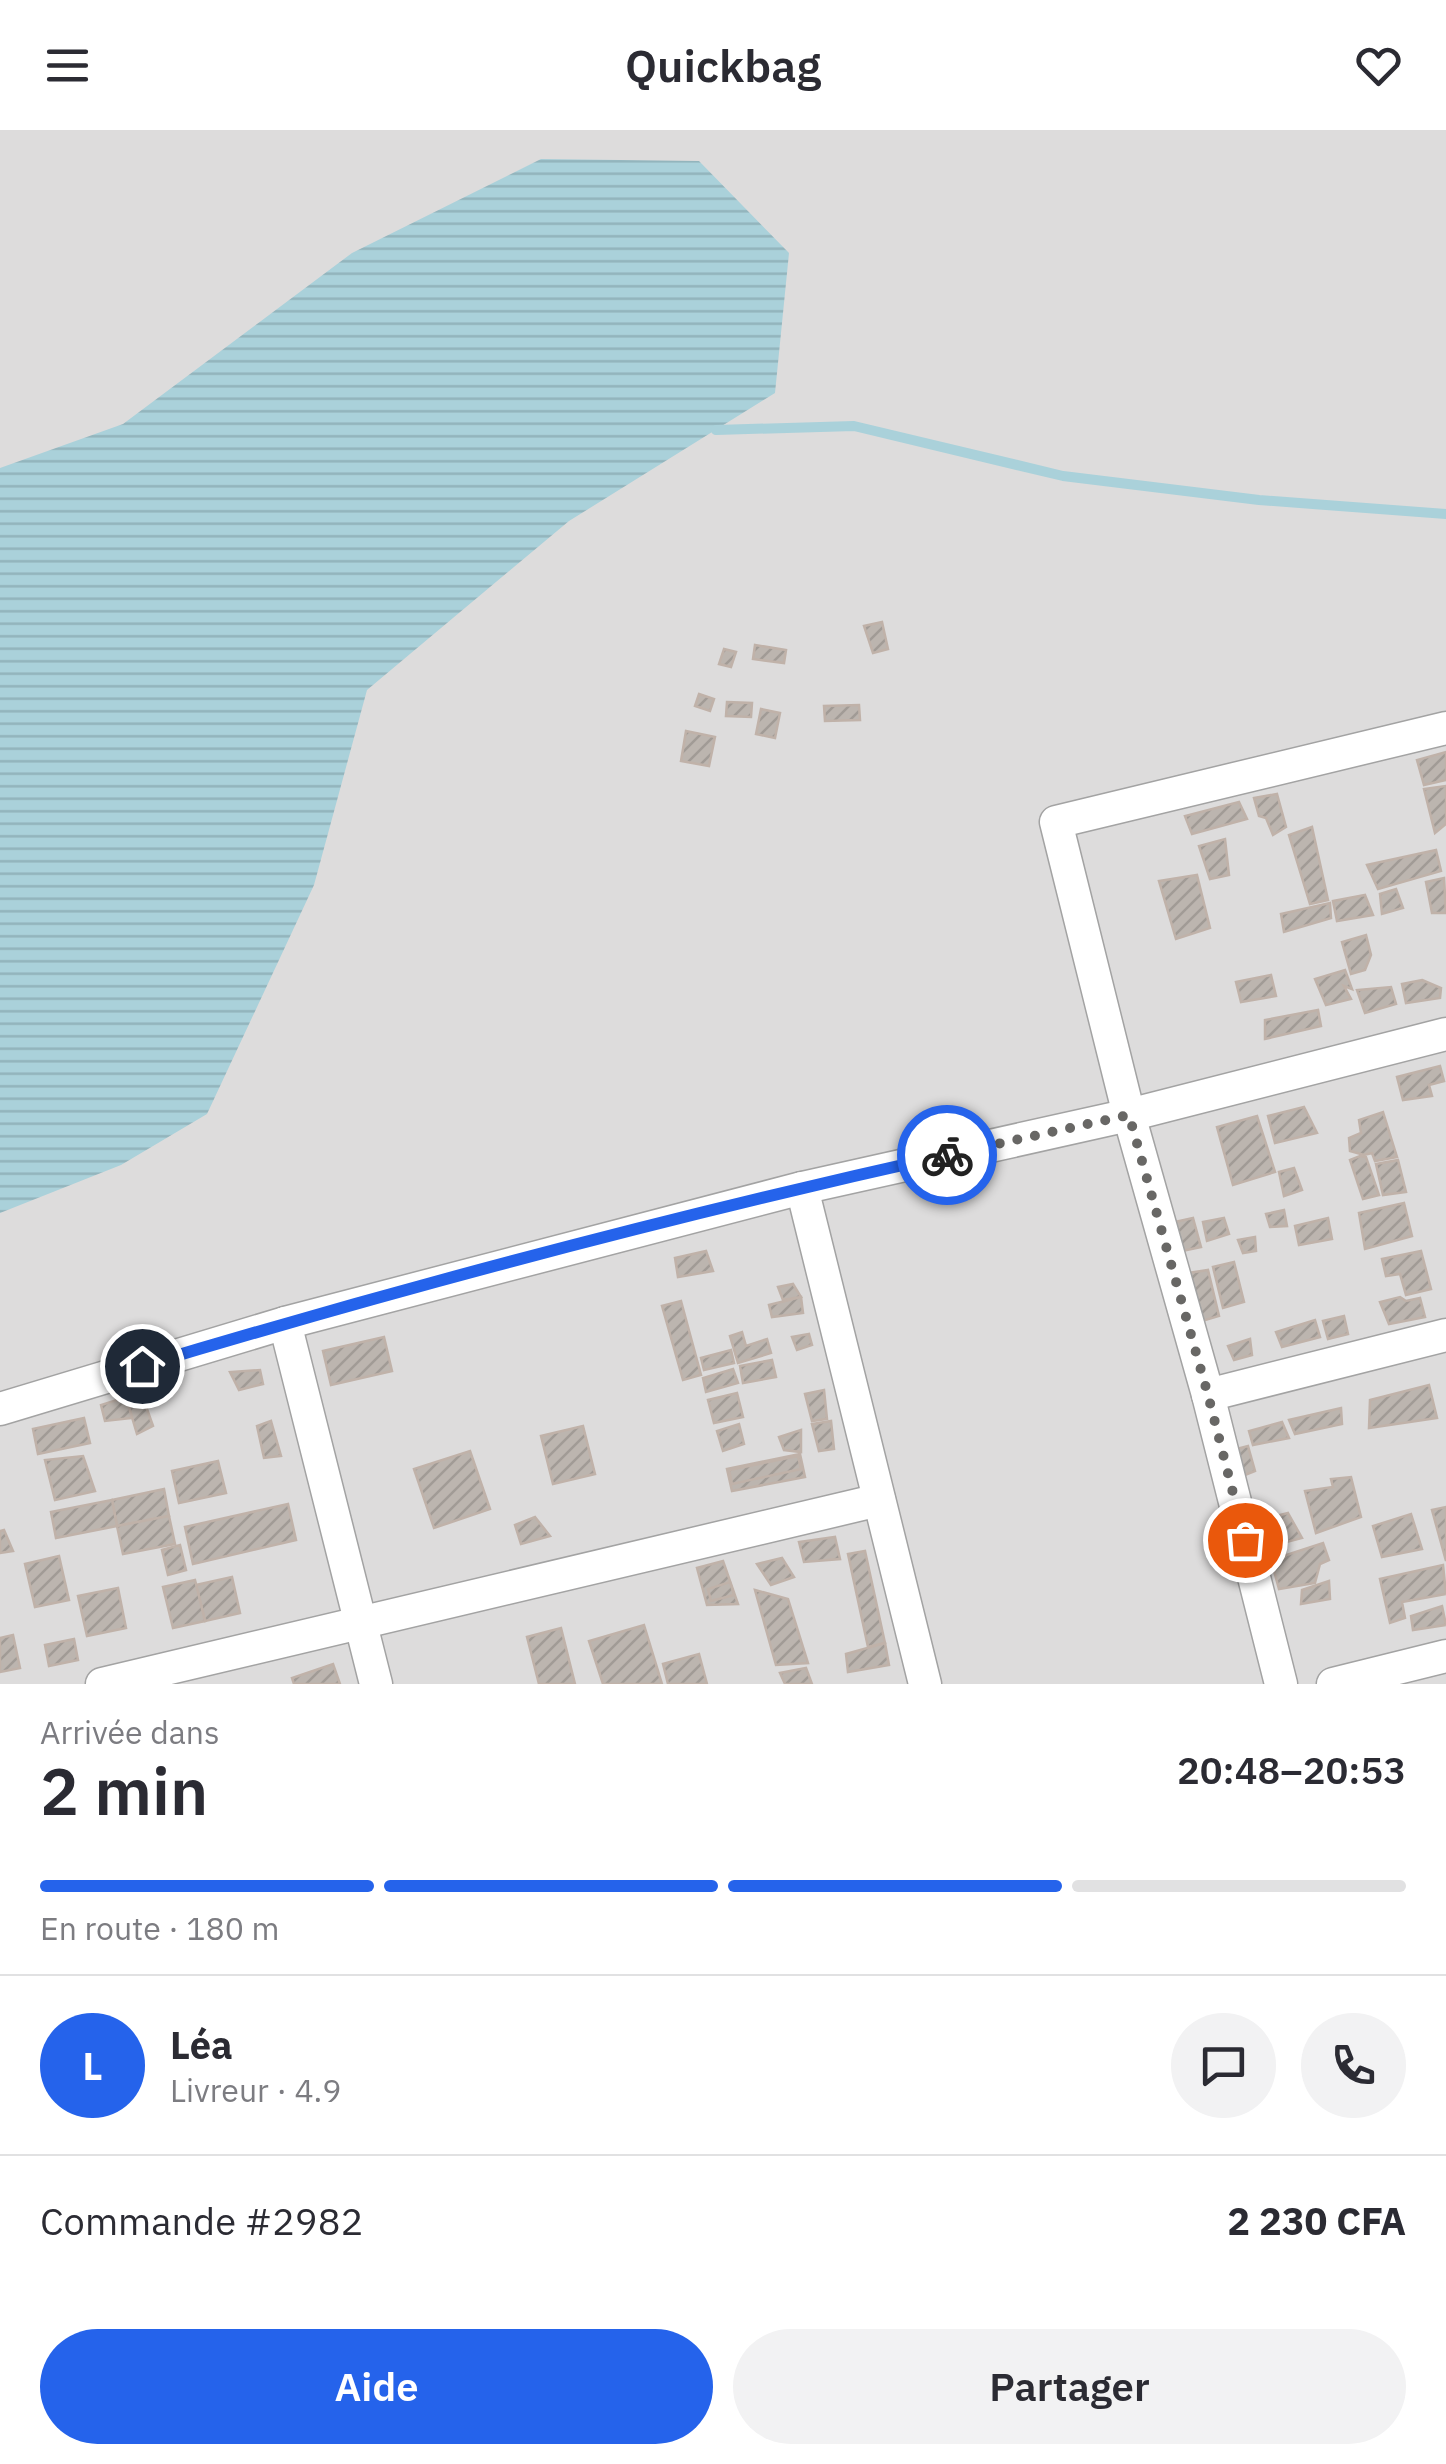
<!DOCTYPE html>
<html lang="fr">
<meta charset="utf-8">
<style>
:root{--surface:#fff;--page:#f2f2f3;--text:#2b2b33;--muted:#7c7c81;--line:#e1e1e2;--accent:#2563eb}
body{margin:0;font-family:"IBM Plex Sans",sans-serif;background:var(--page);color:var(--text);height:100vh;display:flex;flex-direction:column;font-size:38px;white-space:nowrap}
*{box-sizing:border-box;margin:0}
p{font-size:32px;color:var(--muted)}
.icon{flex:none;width:55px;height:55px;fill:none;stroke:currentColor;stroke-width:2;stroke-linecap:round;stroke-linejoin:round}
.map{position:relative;height:1554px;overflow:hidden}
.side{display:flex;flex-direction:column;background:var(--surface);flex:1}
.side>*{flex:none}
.pin{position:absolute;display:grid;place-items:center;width:85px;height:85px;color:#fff;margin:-42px;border:5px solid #fff;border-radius:50%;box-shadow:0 2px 10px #0007}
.courier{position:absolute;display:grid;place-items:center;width:100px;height:100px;margin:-50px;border:8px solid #2563eb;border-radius:50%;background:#fff;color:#222;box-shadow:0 2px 12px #0007}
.overview em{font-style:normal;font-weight:600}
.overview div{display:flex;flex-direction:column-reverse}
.overview{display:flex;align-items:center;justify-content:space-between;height:170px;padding:0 40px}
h1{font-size:65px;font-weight:600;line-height:75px}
.bar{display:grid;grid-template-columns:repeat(4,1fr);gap:15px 10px;align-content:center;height:120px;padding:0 40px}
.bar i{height:12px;border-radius:8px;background:var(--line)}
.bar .on{background:var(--accent)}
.bar p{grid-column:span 4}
.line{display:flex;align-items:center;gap:25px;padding:0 40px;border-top:2px solid var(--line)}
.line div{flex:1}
.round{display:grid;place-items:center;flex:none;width:105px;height:105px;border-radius:52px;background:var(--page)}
.primary-button{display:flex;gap:20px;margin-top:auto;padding:20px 40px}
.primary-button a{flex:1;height:115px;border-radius:60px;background:var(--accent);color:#fff;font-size:40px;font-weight:600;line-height:115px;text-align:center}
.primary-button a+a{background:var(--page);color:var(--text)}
header{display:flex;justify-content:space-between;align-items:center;height:130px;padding:0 40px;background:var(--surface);font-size:45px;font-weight:600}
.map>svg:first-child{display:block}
.residential{fill:#dddcdc}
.water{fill:url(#water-rules)}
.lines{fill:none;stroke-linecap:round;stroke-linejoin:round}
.stream{stroke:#aad1da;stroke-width:10}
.building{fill:url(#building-hatch);stroke:#c0b2a9;stroke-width:2.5}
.minor-casing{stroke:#a3a3a3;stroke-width:35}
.minor{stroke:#fff;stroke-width:32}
.done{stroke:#686765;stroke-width:10;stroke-dasharray:0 18}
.route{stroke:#2563eb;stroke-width:12}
</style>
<header><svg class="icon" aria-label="menu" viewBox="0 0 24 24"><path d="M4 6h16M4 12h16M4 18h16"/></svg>Quickbag<svg class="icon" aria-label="heart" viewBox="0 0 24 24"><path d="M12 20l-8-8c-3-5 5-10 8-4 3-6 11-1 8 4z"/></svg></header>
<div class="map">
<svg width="1446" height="1554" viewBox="0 0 1446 1554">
<defs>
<pattern id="water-rules" width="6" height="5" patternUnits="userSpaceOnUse" patternTransform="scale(2.5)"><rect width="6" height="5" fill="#aad1da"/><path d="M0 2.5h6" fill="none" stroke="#92b3bb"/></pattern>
<pattern id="building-hatch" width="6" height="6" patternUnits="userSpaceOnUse" patternTransform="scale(2.5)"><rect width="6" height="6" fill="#bcb5af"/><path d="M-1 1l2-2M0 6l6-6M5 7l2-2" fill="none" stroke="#a19b96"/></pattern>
</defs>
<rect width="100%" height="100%" fill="#efece6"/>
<!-- residential -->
<rect class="residential" x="0" y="0" width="1446" height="1554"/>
<!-- water -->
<polygon class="water" points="541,29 699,31 789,123 775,263 569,391 367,560 314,755 207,984 121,1035 0,1083 0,338 123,294 352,123"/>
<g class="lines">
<!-- stream -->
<polyline class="stream" points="716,300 854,296 1063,346 1259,370 1446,384"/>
</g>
<!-- building -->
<g class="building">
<polygon points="882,492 888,519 873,523 864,496"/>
<polygon points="755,515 786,520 784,533 753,529"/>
<polygon points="724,519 736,522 731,537 719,534"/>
<polygon points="699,564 714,569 710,581 695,576"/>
<polygon points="727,572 752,573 751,587 726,586"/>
<polygon points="859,575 860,590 825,591 824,576"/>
<polygon points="761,579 780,583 775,608 756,604"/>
<polygon points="686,601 715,607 709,636 681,631"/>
<polygon points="1446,622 1446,650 1424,655 1417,630"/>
<polygon points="1446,656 1446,694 1435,703 1424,659"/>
<polygon points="1277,664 1286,697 1273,705 1266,688 1259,686 1254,668"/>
<polygon points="1239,672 1247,689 1192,704 1185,686"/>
<polygon points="1312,697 1328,770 1310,774 1289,705"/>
<polygon points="1225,709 1229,745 1210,749 1199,716"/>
<polygon points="1436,720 1441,741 1378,759 1367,735"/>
<polygon points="1197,745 1210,798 1176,809 1159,751"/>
<polygon points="1444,748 1446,783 1432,783 1426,752"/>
<polygon points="1396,759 1403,778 1382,784 1380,764"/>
<polygon points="1365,765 1373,785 1337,791 1333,771"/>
<polygon points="1330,773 1331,788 1284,802 1281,784"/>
<polygon points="1366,805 1371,825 1365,840 1351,844 1342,812"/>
<polygon points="1345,840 1352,859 1344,856 1351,869 1326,875 1315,849"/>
<polygon points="1271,845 1276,866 1241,872 1236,852"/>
<polygon points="1422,850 1441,858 1440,868 1406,873 1402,854"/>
<polygon points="1391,857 1396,874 1365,883 1357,860"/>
<polygon points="1318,880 1321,896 1265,909 1265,890"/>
<polygon points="1440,936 1444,951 1429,955 1432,966 1403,970 1397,947"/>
<polygon points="1304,977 1317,1003 1275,1013 1268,986"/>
<polygon points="1383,982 1397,1027 1375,1031 1372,1023 1364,1025 1350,1021 1349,1008 1361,1003 1359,990"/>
<polygon points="1257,986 1275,1042 1233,1055 1217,997"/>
<polygon points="1360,1026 1366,1027 1379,1065 1363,1069 1350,1030"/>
<polygon points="1398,1030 1406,1062 1383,1065 1376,1034"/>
<polygon points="1294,1038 1302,1060 1284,1066 1279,1042"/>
<polygon points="1404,1073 1412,1106 1365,1119 1359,1083"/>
<polygon points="1284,1080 1287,1096 1270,1097 1266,1084"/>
<polygon points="1193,1088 1201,1117 1182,1121 1175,1092"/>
<polygon points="1224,1088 1229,1104 1207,1111 1203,1092"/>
<polygon points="1328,1088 1332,1109 1299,1115 1295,1096"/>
<polygon points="1255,1107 1256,1121 1243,1123 1238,1110"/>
<polygon points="706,1121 713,1141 678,1147 675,1128"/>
<polygon points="1421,1121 1431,1159 1406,1165 1400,1144 1386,1146 1382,1129"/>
<polygon points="1234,1132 1244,1172 1223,1178 1213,1137"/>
<polygon points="1208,1140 1219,1186 1202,1191 1188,1143"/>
<polygon points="793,1154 801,1167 783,1170 778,1157"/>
<polygon points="801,1167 803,1183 772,1187 769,1175"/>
<polygon points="1400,1167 1406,1171 1420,1168 1425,1187 1389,1194 1380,1172"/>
<polygon points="681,1171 701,1245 683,1250 662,1176"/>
<polygon points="1344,1186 1348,1204 1328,1209 1323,1191"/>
<polygon points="1315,1190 1320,1207 1282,1217 1276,1202"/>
<polygon points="742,1202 746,1216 767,1209 771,1223 738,1233 730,1206"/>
<polygon points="809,1204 812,1215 797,1220 792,1207"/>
<polygon points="384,1207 392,1241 331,1255 323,1221"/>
<polygon points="1250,1209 1252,1225 1234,1230 1228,1216"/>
<polygon points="731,1220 734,1233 704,1240 701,1228"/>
<polygon points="772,1230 776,1247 743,1253 740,1236"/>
<polygon points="733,1239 738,1253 706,1262 703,1248"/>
<polygon points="260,1240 263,1254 239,1260 230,1242"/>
<polygon points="1429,1255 1437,1288 1369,1298 1370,1270"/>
<polygon points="824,1260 827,1289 812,1291 805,1264"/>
<polygon points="737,1263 743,1287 714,1293 708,1270"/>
<polygon points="142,1265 153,1296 137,1304 126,1267"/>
<polygon points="126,1267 132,1288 105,1291 101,1275"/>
<polygon points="1341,1278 1342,1294 1295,1304 1289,1290"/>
<polygon points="84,1288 90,1313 38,1324 33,1299"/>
<polygon points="271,1291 281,1326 264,1328 257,1296"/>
<polygon points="831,1291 834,1319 819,1321 812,1294"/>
<polygon points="1282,1292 1289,1308 1253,1315 1249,1301"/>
<polygon points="739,1294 744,1314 723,1321 717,1301"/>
<polygon points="583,1296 595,1344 553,1354 541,1306"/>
<polygon points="801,1300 801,1322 784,1320 779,1307"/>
<polygon points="1248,1316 1255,1341 1235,1349 1229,1321"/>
<polygon points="470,1321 490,1379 434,1398 414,1339"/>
<polygon points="800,1324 805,1347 732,1361 727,1339"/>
<polygon points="83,1326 95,1361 55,1370 45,1330"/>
<polygon points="798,1326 801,1339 732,1354 729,1340"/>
<polygon points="218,1331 226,1363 179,1373 172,1341"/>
<polygon points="1351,1347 1361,1387 1316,1403 1305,1361 1333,1357 1331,1349"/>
<polygon points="164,1359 169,1386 117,1396 112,1370"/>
<polygon points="112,1370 117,1396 56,1408 51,1382"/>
<polygon points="288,1374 296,1410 193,1434 185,1397"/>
<polygon points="1446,1377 1446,1431 1432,1380"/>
<polygon points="1288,1383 1302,1408 1259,1419 1253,1392"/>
<polygon points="1411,1384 1422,1419 1382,1427 1373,1396"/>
<polygon points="169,1386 175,1414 123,1424 117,1396"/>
<polygon points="535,1387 550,1406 521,1414 515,1395"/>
<polygon points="4,1400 13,1421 0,1423 0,1401"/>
<polygon points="835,1407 840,1429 804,1432 799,1412"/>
<polygon points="1323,1413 1329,1430 1320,1434 1315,1453 1279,1459 1271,1430"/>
<polygon points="180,1415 186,1440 168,1445 162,1420"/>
<polygon points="865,1421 885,1513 868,1517 848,1424"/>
<polygon points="59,1426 69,1470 35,1477 25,1434"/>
<polygon points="782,1428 794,1447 771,1455 757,1434"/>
<polygon points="723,1431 738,1474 707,1475 697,1438"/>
<polygon points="1443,1435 1446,1464 1402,1472 1405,1488 1390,1493 1380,1449"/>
<polygon points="232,1447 240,1483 205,1491 196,1455"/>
<polygon points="195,1450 205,1491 173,1498 163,1457"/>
<polygon points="1329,1451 1330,1469 1301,1474 1302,1460"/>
<polygon points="730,1452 734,1465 711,1471 708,1459"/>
<polygon points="118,1458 126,1498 87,1506 78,1466"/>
<polygon points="755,1460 788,1469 808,1533 776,1535"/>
<polygon points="1442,1476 1446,1495 1413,1500 1411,1486"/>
<polygon points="644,1495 662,1554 603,1554 589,1511"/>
<polygon points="561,1498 575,1554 539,1554 527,1507"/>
<polygon points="13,1505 20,1538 0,1542 0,1508"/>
<polygon points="74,1509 78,1530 49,1536 45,1515"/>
<polygon points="885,1513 889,1535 848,1542 846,1524"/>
<polygon points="699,1524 707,1554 668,1554 663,1534"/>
<polygon points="333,1534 340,1554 294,1554 292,1548"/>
<polygon points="806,1538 812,1554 785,1554 780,1543"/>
</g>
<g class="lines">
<!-- minor casing -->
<g class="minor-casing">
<g id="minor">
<polyline points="802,1058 925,1554"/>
<polyline points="285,1193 376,1554"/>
<polyline points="1208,1265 1446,1205"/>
<polyline points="0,1279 285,1193 802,1058 1129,985 1446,904"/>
<polyline points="102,1554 879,1370"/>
<polyline points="1281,1554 1208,1265 1129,985 1056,692 1446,598"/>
<polyline points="1333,1554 1446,1526"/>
</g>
</g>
<!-- minor -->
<use href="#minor" class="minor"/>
</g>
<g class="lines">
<!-- done -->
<polyline class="done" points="947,1025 1129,985 1208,1265 1245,1410"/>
<!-- route -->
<path class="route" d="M142 1236C408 1156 677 1085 947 1025"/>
</g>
</svg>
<div class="pin" style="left:1245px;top:1410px;background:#ea580c"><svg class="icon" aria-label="bag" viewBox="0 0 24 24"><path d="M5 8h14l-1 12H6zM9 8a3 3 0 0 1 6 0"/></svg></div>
<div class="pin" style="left:142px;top:1236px;background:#1f2937"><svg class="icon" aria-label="home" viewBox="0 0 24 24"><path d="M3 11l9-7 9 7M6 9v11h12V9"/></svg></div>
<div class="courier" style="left:947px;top:1025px"><svg class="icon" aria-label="bike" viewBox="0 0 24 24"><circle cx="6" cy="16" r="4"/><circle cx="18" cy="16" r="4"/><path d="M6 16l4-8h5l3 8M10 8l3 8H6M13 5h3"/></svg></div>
</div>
<section class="side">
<div class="overview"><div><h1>2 min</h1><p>Arrivée dans</p></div><em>20:48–20:53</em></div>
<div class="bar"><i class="on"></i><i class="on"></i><i class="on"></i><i></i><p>En route · 180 m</p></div>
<div class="line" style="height:180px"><b class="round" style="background:var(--accent);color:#fff">L</b><div><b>Léa</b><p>Livreur · 4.9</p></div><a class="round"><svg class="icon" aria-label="chat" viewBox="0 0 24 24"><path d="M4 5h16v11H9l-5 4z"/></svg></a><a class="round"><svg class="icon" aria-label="phone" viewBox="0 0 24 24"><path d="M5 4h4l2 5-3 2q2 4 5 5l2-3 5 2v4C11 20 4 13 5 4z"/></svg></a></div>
<div class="line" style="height:130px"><div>Commande #2982</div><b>2 230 CFA</b></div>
<div class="primary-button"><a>Aide</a><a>Partager</a></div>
</section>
